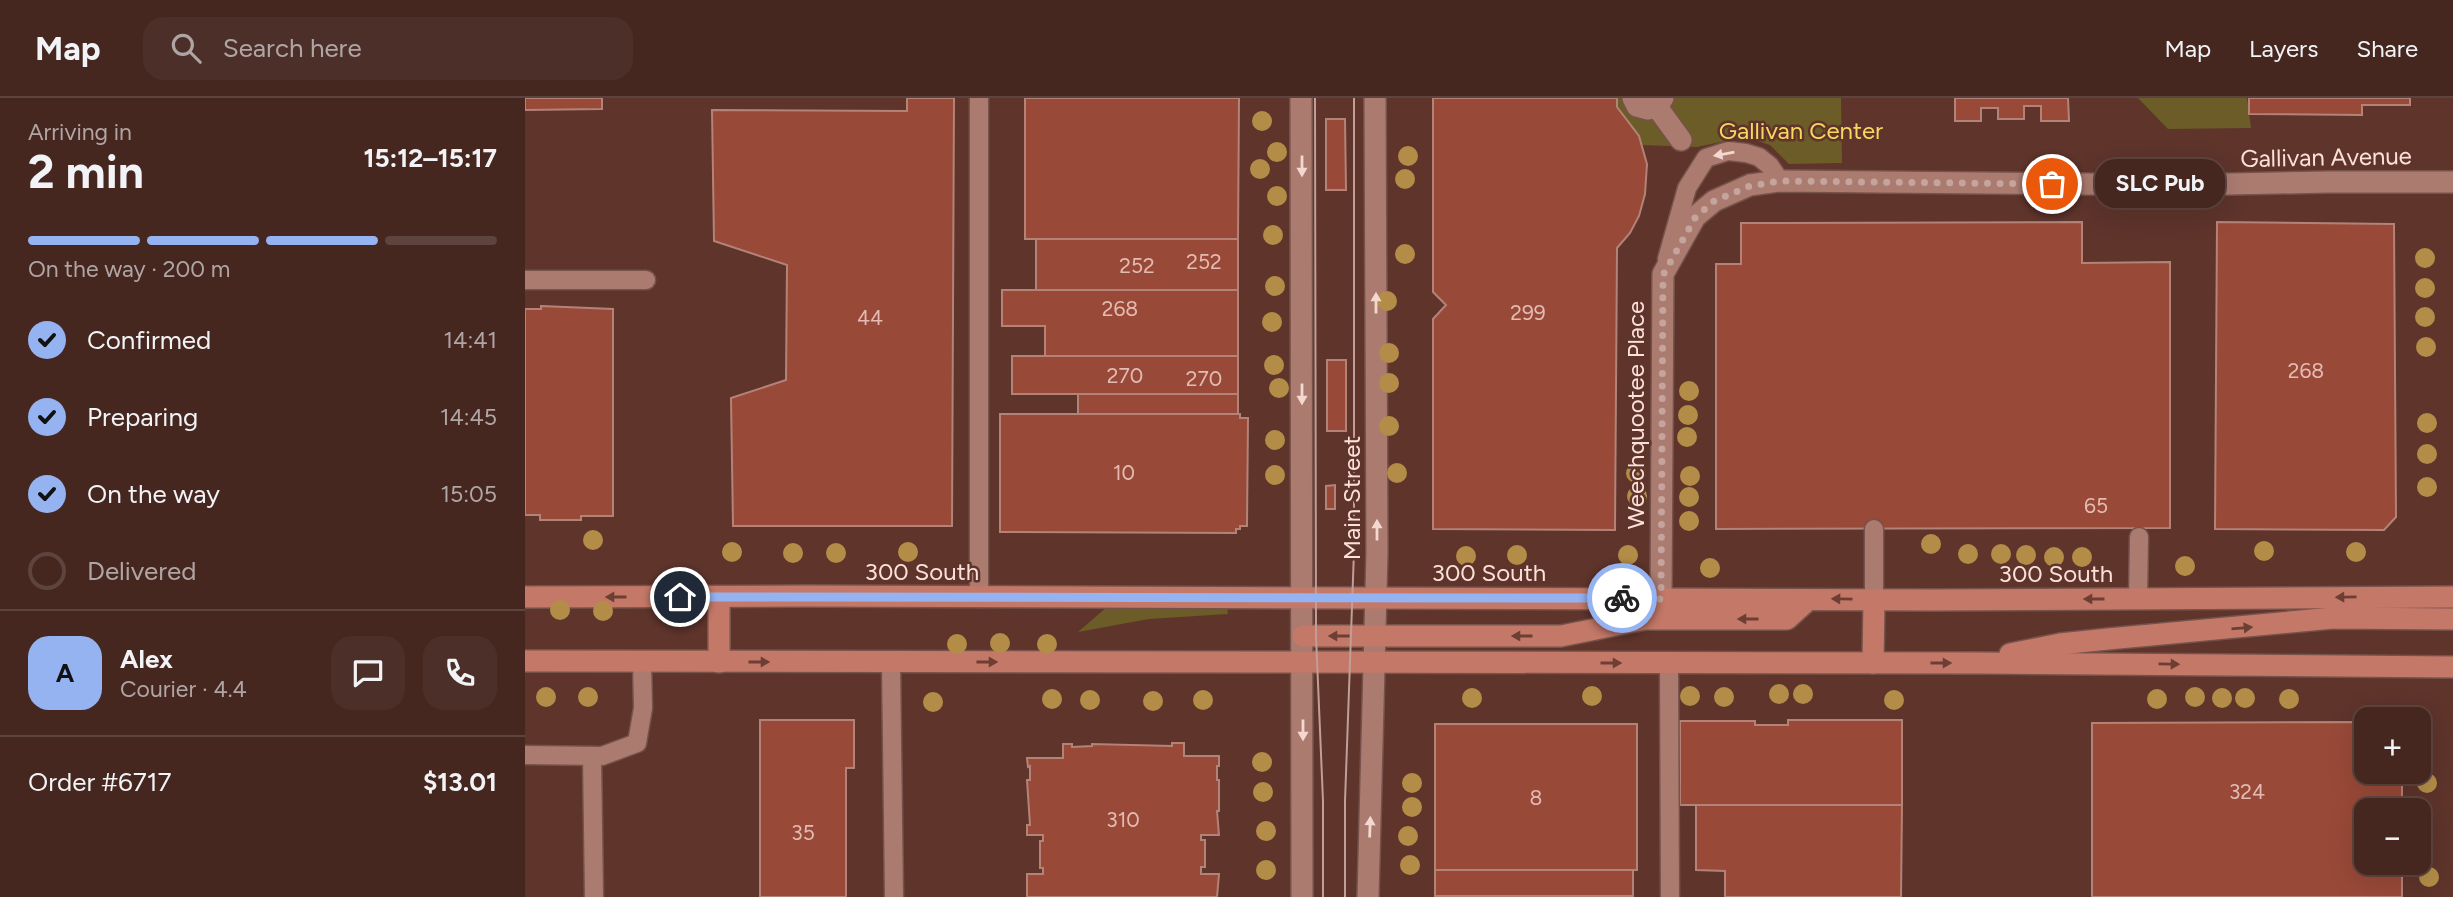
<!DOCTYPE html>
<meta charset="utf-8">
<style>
:root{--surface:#462720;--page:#4d2f29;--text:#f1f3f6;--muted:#b0a5a5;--line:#5e443e;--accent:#95b2f1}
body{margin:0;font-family:Figtree,sans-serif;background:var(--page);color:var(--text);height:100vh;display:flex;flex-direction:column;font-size:26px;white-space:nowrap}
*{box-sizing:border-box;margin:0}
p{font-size:23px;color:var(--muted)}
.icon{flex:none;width:38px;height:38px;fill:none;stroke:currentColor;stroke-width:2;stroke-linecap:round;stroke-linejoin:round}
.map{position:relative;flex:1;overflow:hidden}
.drawer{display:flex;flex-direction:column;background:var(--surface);width:525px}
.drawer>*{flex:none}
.controls{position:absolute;left:1829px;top:609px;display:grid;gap:14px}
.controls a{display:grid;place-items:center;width:77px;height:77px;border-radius:14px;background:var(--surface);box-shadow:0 7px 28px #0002,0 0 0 2px var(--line);font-size:35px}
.pin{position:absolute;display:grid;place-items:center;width:60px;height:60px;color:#fff;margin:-30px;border:4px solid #fff;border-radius:50%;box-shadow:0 2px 7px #0007}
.courier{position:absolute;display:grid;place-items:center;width:70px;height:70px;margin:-35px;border:5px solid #95b2f1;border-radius:50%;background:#fff;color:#222;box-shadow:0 2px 9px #0007}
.bubble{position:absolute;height:49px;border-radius:21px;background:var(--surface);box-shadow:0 7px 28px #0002,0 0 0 2px var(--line);font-size:23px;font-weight:700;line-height:49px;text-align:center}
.head em{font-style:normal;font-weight:700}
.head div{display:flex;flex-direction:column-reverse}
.head{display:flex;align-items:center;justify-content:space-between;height:119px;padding:0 28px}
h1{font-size:46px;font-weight:700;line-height:52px}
.bar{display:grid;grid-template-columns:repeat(4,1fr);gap:10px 7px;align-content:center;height:84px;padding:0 28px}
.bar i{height:9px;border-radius:5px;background:var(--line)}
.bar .current{background:var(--accent)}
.bar p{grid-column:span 4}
.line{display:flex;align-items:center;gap:18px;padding:0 28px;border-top:2px solid var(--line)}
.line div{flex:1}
.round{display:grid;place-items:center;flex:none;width:74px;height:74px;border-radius:21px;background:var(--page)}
ol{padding:0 28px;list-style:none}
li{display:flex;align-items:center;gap:21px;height:77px}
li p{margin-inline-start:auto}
li .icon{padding:7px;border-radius:50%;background:var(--accent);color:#111;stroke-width:4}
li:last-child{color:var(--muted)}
li i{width:38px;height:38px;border:4px solid var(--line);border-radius:50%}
header{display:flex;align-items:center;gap:42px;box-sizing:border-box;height:98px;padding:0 35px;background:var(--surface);border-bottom:2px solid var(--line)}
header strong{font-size:33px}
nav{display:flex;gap:38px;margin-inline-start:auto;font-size:24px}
.search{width:490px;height:63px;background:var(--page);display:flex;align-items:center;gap:18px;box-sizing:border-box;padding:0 24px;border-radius:21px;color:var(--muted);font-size:26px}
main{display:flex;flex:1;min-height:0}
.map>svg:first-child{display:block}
.green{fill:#6c5c28}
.building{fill:#994938;stroke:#b38378;stroke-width:2}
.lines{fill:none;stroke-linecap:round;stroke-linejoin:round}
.lane-casing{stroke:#75524a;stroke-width:21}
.street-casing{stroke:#75524a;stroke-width:24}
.secondary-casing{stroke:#75524a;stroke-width:24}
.lane{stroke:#ab7b70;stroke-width:18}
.street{stroke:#ab7b70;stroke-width:21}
.secondary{stroke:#c47867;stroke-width:21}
.tram{stroke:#c09f98;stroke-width:2}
.tree{fill:#b38d48}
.oneway{fill:#f4d7cf}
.oneway2{fill:#6d3e34}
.done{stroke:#c5a49d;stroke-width:7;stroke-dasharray:0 12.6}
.route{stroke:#95b2f1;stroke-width:9}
.labels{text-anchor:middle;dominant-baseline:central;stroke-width:5;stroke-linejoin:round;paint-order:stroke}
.number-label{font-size:21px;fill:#e3bbb2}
.park-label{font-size:24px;fill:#f8d660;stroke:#5e342b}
.street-label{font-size:24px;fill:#fce1da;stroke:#5e342b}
</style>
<header>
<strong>Map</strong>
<div class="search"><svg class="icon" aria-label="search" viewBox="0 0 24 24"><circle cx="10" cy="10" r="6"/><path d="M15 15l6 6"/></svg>Search here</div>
<nav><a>Map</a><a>Layers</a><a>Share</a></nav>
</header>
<main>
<section class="drawer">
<div class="head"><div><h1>2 min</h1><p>Arriving in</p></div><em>15:12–15:17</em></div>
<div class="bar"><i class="current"></i><i class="current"></i><i class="current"></i><i></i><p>On the way · 200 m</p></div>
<ol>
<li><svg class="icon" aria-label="check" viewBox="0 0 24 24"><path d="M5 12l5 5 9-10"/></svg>Confirmed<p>14:41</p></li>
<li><svg class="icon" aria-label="check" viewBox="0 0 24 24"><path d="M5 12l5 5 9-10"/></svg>Preparing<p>14:45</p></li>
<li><svg class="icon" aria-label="check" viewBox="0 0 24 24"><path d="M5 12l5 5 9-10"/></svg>On the way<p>15:05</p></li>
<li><i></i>Delivered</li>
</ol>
<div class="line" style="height:126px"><b class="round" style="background:var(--accent);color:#111">A</b><div><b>Alex</b><p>Courier · 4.4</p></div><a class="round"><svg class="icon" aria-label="chat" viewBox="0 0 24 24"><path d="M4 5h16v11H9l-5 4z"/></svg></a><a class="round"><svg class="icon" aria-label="phone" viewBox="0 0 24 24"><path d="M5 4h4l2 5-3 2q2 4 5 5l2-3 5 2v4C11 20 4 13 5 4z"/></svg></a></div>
<div class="line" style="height:91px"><div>Order #6717</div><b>$13.01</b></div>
</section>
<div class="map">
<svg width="1928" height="799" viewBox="0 0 1928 799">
<rect width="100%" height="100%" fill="#5e342b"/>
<!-- green -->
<g class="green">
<polygon points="1092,0 1316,0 1317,65 1264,66 1245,47 1220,39 1172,49 1116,47 1092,9"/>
<polygon points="1613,0 1722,0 1726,30 1643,31"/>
<polygon points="582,509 702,509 703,516 624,521 553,534"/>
</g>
<!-- building -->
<g class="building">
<polygon points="0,0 77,0 77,11 0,12"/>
<polygon points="382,0 429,0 427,428 208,428 206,300 261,282 262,167 189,143 187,12 382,13"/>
<polygon points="500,0 714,0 713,141 500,141"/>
<polygon points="908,0 1092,0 1092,9 1114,38 1122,66 1120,96 1114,118 1105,135 1092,150 1090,432 908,431 908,221 921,207 908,194"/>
<polygon points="1430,0 1543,0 1544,23 1516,23 1516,8 1499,8 1499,21 1473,21 1473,10 1456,10 1456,23 1430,23"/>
<polygon points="1724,0 1885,0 1885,7 1837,7 1837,17 1724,16"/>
<polygon points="801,21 820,21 821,92 801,92"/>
<polygon points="1557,124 1557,165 1645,164 1645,430 1191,431 1191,166 1216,166 1216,125"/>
<polygon points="1692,124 1869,126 1871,419 1859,432 1690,431"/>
<rect x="511" y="141" width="202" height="51"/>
<polygon points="477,192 713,192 713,258 520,258 520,228 477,228"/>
<polygon points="16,208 88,211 88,418 56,418 56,422 15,422 15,417 0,417 0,211 16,211"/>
<rect x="487" y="258" width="226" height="38"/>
<rect x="802" y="262" width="19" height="71"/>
<rect x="553" y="296" width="160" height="20"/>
<polygon points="475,316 715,316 715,320 723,320 722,428 715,428 715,431 711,431 711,435 475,434"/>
<polygon points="810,387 810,411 801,411 801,388"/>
<polygon points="235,622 329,622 329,670 321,670 321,799 235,799"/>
<polygon points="1263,622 1377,622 1377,707 1155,707 1155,623 1230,623 1230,627 1263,627"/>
<polygon points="1840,624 1841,674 1877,674 1877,712 1841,712 1841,765 1877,765 1877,799 1567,799 1567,625"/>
<rect x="910" y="626" width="202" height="146"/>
<polygon points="647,645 659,645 659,658 694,658 694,668 692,668 692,682 694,682 694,713 692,713 694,737 676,737 676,742 680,742 680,769 676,769 676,776 694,776 692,799 502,799 502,776 518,776 518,770 515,770 515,743 518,743 518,737 502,737 502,727 505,727 502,682 505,682 505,668 503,669 502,660 538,660 538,646 547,646 547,649 567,648 567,646 647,648"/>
<polygon points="1171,707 1377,707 1376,799 1200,799 1200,773 1171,772"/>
<rect x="910" y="772" width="198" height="26"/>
<rect x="910" y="798" width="145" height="1"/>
</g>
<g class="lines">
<!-- lane casing -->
<g class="lane-casing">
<g id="lane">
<polyline points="454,0 454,500"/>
<polyline points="1142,161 1162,90 1181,60 1203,53 1221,55 1234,59 1245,68 1255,83"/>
<polyline points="0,182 121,182"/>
<polyline points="1613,501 1614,439"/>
<polyline points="1349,502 1349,431"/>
<polyline points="366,564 369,799"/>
<polyline points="1144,565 1145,799"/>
<polyline points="0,657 77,658 112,645 118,610 117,564"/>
<polyline points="67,658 69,799"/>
</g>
</g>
<!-- street casing -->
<g class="street-casing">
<g id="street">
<polyline points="776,0 777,799"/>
<polyline points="1108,0 1112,8 1123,11 1132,9 1138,0"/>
<polyline points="1132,9 1156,42"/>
<polyline points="1136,501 1138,176 1170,119 1189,103 1225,87 1255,83 1659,87 1803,84 1928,84"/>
<polyline points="843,799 852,454 850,0"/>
</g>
</g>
<!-- secondary casing -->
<g class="secondary-casing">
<g id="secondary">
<polyline points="0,499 281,498 1410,502 1928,499"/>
<polyline points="194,500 194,564"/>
<polyline points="778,538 1036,538 1121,521 1262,521 1283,502"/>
<polyline points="1485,556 1535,546 1583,541 1808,520 1928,521"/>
<polyline points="0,563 1456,565 1928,569"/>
<polyline points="1348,565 1349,502"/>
</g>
</g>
<!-- lane -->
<use href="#lane" class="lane"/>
<!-- street -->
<use href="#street" class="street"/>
<!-- secondary -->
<use href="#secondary" class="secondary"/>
<!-- tram -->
<g class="tram">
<polyline points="790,0 791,538 798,703 798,799"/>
<polyline points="820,799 820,703 829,453 829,0"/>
</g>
</g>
<!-- trees -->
<g class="tree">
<circle cx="737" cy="23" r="10"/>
<circle cx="752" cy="54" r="10"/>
<circle cx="883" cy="58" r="10"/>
<circle cx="735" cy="71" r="10"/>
<circle cx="880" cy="81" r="10"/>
<circle cx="752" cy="98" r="10"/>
<circle cx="748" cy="137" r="10"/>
<circle cx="880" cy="156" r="10"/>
<circle cx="1900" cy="160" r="10"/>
<circle cx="750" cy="188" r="10"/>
<circle cx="1900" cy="190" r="10"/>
<circle cx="862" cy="203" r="10"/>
<circle cx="1900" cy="219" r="10"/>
<circle cx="747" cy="224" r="10"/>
<circle cx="1901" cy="249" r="10"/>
<circle cx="864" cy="255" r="10"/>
<circle cx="749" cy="267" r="10"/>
<circle cx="864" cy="285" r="10"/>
<circle cx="754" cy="290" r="10"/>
<circle cx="1164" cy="293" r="10"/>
<circle cx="1163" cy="317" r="10"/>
<circle cx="1902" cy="325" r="10"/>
<circle cx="864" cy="328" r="10"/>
<circle cx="1162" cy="339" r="10"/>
<circle cx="750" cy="342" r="10"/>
<circle cx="1902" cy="356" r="10"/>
<circle cx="872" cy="375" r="10"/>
<circle cx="1111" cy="375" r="10"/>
<circle cx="750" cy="377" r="10"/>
<circle cx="1165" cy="378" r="10"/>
<circle cx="1902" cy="389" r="10"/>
<circle cx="1112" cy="398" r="10"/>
<circle cx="1164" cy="399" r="10"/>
<circle cx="1164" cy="423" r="10"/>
<circle cx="68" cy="442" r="10"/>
<circle cx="1406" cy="446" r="10"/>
<circle cx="1739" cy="453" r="10"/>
<circle cx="207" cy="454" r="10"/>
<circle cx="383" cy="454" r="10"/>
<circle cx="1831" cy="454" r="10"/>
<circle cx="268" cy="455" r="10"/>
<circle cx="311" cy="455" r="10"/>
<circle cx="1443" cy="456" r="10"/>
<circle cx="1476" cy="456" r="10"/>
<circle cx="992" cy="457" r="10"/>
<circle cx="1103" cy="457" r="10"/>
<circle cx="1501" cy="457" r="10"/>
<circle cx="941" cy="458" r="10"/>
<circle cx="1529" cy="459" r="10"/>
<circle cx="1557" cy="459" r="10"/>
<circle cx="1660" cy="468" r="10"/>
<circle cx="1185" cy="470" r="10"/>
<circle cx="35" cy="512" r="10"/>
<circle cx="78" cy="513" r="10"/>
<circle cx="475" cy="545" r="10"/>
<circle cx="432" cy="546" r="10"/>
<circle cx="522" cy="546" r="10"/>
<circle cx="1254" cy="596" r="10"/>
<circle cx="1278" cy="596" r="10"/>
<circle cx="1067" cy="598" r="10"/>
<circle cx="1165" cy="598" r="10"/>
<circle cx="21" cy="599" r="10"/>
<circle cx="63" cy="599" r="10"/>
<circle cx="1199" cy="599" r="10"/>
<circle cx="1670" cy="599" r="10"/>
<circle cx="947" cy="600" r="10"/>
<circle cx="1697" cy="600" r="10"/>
<circle cx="1720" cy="600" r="10"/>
<circle cx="527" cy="601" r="10"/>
<circle cx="1632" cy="601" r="10"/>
<circle cx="1764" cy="601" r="10"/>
<circle cx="565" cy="602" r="10"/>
<circle cx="678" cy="602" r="10"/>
<circle cx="1369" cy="602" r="10"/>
<circle cx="628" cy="603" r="10"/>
<circle cx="408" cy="604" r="10"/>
<circle cx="737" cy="664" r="10"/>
<circle cx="887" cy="685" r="10"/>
<circle cx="1902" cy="685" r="10"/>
<circle cx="738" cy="694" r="10"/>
<circle cx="887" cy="709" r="10"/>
<circle cx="741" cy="733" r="10"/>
<circle cx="883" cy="738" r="10"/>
<circle cx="885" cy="767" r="10"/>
<circle cx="741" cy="772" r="10"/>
<circle cx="1904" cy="779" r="10"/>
</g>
<!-- one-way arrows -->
<defs><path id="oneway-solid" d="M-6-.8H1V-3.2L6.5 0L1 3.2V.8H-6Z" transform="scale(1.75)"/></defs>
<g class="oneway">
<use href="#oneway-solid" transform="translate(1199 56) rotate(170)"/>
<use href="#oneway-solid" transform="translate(777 68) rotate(90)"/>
<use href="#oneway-solid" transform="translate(851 205) rotate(-90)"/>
<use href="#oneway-solid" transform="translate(777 296) rotate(90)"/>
<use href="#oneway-solid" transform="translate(852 432) rotate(-90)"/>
<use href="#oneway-solid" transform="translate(778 632) rotate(90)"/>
<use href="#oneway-solid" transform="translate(845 729) rotate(-88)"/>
</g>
<g class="oneway2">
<use href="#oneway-solid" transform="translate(91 499) rotate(180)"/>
<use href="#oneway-solid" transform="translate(1821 499) rotate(179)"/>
<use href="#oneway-solid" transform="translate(1317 501) rotate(-179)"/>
<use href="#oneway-solid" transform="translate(1569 501) rotate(180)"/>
<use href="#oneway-solid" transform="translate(1223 521) rotate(180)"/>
<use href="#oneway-solid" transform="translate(1717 530) rotate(-5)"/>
<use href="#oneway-solid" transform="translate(814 538) rotate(180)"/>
<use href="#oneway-solid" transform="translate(997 538) rotate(180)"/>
<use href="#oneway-solid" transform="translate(234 564)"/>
<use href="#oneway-solid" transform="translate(462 564)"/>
<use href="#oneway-solid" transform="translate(1086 565)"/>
<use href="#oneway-solid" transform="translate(1416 565)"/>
<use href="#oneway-solid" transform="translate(1644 566) rotate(1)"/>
</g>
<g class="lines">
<!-- done -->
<polyline class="done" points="1097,500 1136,501 1138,177 1170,120 1189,103 1225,88 1255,83 1527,86"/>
<!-- route -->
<polyline class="route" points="155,499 1097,500"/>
</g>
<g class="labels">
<!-- number labels -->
<g class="number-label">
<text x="679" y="163">252</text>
<text x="612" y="167">252</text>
<text x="595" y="210">268</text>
<text x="1003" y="214">299</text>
<text x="345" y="219">44</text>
<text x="1781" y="272">268</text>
<text x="600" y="277">270</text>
<text x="679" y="280">270</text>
<text x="599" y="374">10</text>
<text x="1571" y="407">65</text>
<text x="1722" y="693">324</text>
<text x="1011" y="699">8</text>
<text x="598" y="721">310</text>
<text x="278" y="734">35</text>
</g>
<!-- park labels -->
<g class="park-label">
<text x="1276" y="32">Gallivan Center</text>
</g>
<!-- street labels -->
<g class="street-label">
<text transform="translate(1801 59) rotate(-1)">Gallivan Avenue</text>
<text transform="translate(1110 317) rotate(-90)">Weechquootee Place</text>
<text transform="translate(826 400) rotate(-90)">Main Street</text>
<text x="397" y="473">300 South</text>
<text x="964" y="474">300 South</text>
<text x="1531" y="475">300 South</text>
</g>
</g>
</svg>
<div class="controls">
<a>+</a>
<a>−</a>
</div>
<div class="pin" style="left:1527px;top:86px;background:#ea580c"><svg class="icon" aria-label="bag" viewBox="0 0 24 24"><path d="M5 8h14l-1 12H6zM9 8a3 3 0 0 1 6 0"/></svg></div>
<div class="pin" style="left:155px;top:499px;background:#1f2937"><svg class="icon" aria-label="home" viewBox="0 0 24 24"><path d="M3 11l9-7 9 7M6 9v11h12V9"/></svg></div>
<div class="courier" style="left:1097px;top:500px"><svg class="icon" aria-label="bike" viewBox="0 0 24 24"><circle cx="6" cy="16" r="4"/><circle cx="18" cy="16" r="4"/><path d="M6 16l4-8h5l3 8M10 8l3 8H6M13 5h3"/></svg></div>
<div class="bubble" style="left:1570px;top:61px;width:130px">SLC Pub</div>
</div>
</main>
